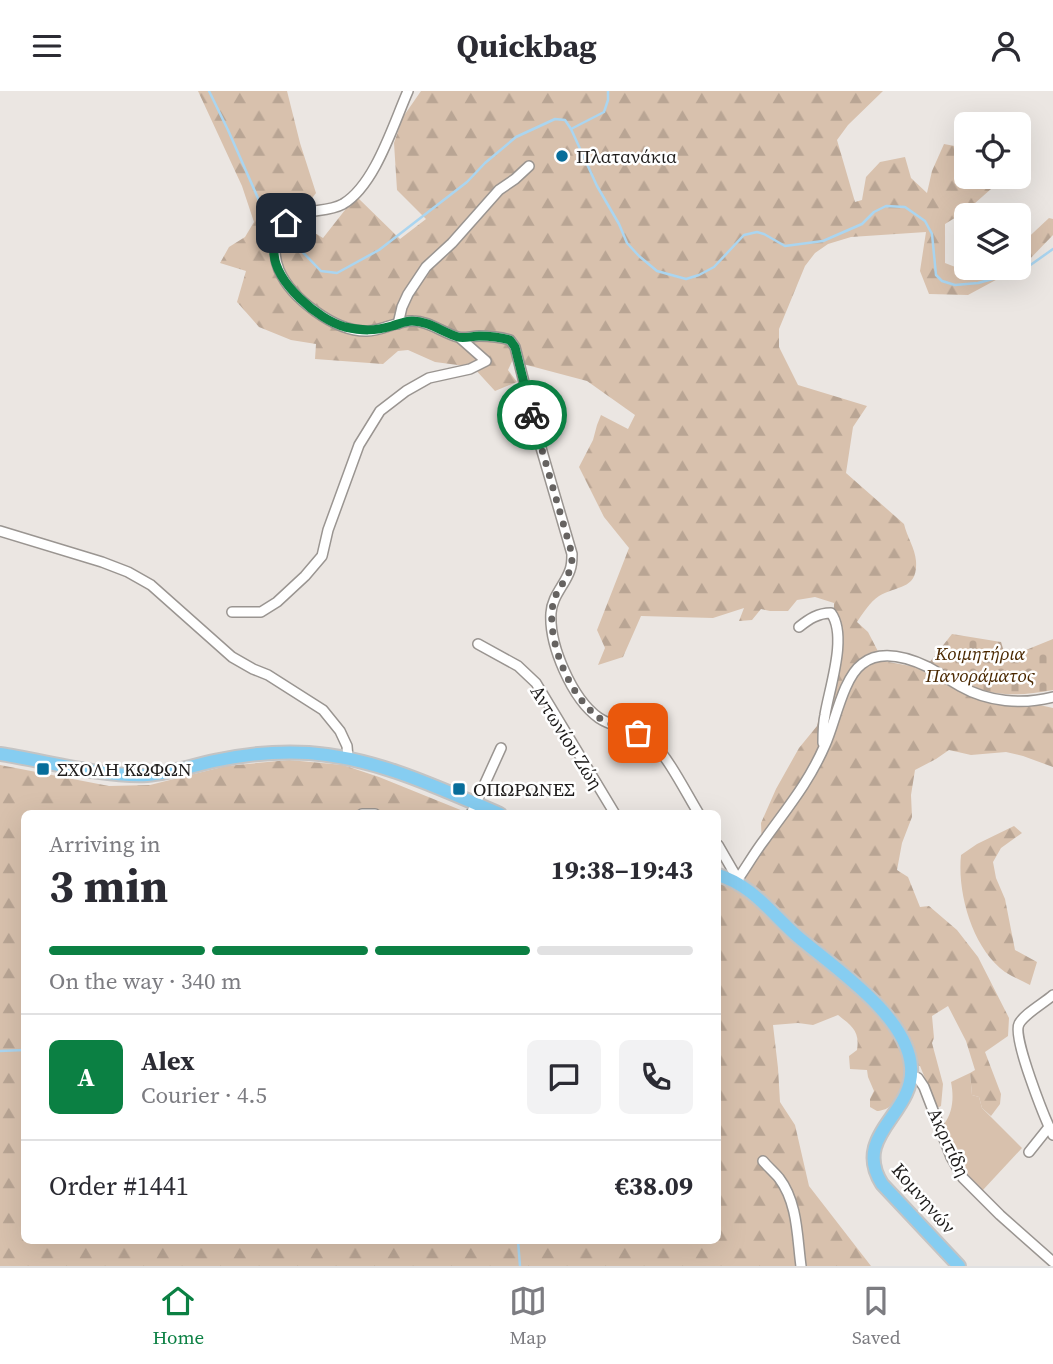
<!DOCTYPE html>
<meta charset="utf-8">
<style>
:root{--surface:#fff;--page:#f2f2f3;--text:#2b2b33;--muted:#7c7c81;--line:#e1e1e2;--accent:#0b8043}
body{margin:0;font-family:"Source Serif 4",serif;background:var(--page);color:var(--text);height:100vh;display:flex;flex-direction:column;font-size:26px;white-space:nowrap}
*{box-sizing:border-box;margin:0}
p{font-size:23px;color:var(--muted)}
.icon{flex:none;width:38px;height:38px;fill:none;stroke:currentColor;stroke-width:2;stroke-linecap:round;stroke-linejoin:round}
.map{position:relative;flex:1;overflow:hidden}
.details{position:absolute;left:21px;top:719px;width:700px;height:434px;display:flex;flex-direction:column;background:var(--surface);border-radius:10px;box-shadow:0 7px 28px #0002}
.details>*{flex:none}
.tools{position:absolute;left:954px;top:21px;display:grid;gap:14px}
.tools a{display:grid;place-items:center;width:77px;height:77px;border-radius:10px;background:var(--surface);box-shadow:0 7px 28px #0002;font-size:35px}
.pin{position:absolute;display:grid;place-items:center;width:60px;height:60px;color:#fff;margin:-30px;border-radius:14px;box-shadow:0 4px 10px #0006}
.courier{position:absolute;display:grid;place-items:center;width:70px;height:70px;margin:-35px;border:5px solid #0b8043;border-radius:50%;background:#fff;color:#222;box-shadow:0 2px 9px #0007}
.overview em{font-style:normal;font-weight:700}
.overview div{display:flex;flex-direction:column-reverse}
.overview{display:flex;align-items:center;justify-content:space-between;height:119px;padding:0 28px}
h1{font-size:46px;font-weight:700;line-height:52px}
.bar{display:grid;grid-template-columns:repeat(4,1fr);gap:10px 7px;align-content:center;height:84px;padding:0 28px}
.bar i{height:9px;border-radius:5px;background:var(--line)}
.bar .selected{background:var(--accent)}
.bar p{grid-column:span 4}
.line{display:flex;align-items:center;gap:18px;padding:0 28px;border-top:2px solid var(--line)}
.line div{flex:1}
.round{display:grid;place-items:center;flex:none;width:74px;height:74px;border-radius:10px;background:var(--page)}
header{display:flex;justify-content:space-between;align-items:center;height:91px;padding:0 28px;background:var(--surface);font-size:32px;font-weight:700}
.tab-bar{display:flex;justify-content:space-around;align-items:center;height:98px;border-top:2px solid var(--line);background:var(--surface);font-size:19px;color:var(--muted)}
.tab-bar a{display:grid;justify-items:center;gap:4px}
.tab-bar .selected{color:var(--accent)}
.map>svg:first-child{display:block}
.grass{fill:#d8c1ad}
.forest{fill:url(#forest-firs)}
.cemetery{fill:url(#cemetery-stones)}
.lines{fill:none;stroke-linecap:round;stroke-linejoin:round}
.stream{stroke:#aad5f0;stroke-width:2.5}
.minor-casing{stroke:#9a9591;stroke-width:12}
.major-casing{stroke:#c4c4c4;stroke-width:16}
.minor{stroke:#fff;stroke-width:9}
.major{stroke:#86cdf1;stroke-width:12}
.done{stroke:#666361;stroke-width:7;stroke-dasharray:0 12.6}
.route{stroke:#0b8043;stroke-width:9}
.poi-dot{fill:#076d9a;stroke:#fff;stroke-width:2.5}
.labels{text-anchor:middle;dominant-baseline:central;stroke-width:5;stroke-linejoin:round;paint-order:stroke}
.poi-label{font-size:19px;fill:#1e1c1b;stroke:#fff;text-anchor:start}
.park-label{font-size:19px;font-style:italic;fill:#4a2801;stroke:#fff}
.street-label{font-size:19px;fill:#1e1c1b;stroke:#fff}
</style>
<header><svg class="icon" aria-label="menu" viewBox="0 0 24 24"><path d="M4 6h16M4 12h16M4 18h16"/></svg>Quickbag<svg class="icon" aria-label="person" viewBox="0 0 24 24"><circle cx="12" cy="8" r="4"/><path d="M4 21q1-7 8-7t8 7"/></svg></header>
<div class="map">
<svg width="1053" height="1175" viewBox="0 0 1053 1175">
<defs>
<pattern id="forest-firs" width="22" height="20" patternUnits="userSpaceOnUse" patternTransform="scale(1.75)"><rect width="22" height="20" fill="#d8c1ad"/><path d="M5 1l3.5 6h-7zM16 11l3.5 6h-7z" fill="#b9a594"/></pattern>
<pattern id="cemetery-stones" width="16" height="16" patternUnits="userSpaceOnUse" patternTransform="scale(1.75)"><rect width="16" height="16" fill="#d8c1ad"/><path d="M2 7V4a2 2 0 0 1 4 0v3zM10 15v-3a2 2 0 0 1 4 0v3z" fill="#b9a594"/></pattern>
</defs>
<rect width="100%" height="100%" fill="#ebe6e2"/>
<!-- grass -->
<path class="grass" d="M970 982 972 1004 979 1006 982 1017 1022 1057 982 1100 972 1090 960 1073 961 1071 944 1033C953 1021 954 1006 951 991Z"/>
<!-- forest -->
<g class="forest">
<path d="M198 0H287L300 52 316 102 295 130 323 147 356 105 400 148 426 128 397 99 394 52 403 26 421 0H883L848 34 837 49 855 111 862 109 866 86 880 71 905 66 911 87 927 102 932 80 944 53 960 56 966 61V86H985L991 98 966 120 945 133V172L963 179 982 177H1018L968 204 929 203 920 180 926 141 851 146 828 153 815 162 805 175 779 238V256L798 294 867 315 853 336 846 382 904 433C907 446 915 457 916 470 918 499 897 494 879 505 870 511 863 522 857 531L868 541 883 570 916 576 963 602 994 613H1035L1053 617V676L1023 665 1006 661 971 664 949 659 936 668 915 679 911 704 912 726 902 752 897 779 908 786 920 816 929 815 957 839 978 866 1009 927 1008 945 985 961 1001 1003 1000 1013 991 1025 982 1017 979 1006 972 1004 970 982 975 979 966 950 948 915 932 925 934 947 932 952 943 993 941 1015 937 1017 920 975 906 976C903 988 900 1007 889 1016 887 1018 880 1020 877 1020L870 1016V1008L874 1000 868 986 867 979 850 978 849 965 857 959C860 940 852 935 838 924L813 934 798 932 773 934 778 977 780 1011 795 1034 809 1095 871 1175H0V674L109 695 150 694 226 675 289 669 343 674 379 686 468 722 24 723V1150H718V796L722 792 745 803 743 784 762 758 761 732 776 698 799 657 817 635 831 572 834 546V512L815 506 797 509 788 520H770L761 518 752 529 739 530 744 517 713 527 641 525 623 566 598 574 605 557 597 539 629 457 604 426 579 376 593 349 597 334 601 324 628 338 635 324 587 290 523 273 515 264 508 279 517 291 495 300 473 276 435 271 408 259 398 260 383 273 315 268 316 253 291 249 259 236 237 211 246 180 220 172 229 156 245 146 254 131 242 95Z"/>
<polygon points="1049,127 1053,128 1053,144 1025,173 1018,176 1019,155"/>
<path d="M1014 735 1022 742 1001 757 993 771 996 787 1005 808 1015 859 1037 871 1030 894C1022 890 1013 886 1005 881 973 858 957 803 961 764L977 753Z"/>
</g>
<!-- cemetery -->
<path class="cemetery" d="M952 543 1001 551 1006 567 1053 548V599C1000 609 974 602 929 572Z"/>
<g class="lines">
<!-- stream -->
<g class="stream">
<polyline points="209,0 228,39 261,114 279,136"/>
<polyline points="571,38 604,21 608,9 608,0"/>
<polyline points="283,141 321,180 337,182 379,159 467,91 485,72 516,46 555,28 565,29 571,38 597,95 619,133 627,152 639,165 657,180 686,188 699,184 714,176 744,144 757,141 764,143 785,155 823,150 862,133 874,121 886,115 905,116 925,130 932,143 936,184 942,190 955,194 978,192 1022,180 1053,158"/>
<polyline points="0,960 24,959"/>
<polyline points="518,1150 520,1175"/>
</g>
<!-- minor casing -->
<g class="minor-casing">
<g id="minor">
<path d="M408 0C393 34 375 94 343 113 323 124 302 114 284 134 273 147 273 164 279 179 291 207 335 241 367 240 382 240 399 229 413 230 429 230 443 242 458 246 464 248 472 245 479 245 490 245 500 246 510 249L515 256 539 350 572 463C572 468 572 474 570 479 565 494 552 505 551 522 549 554 572 608 599 627 615 638 637 637 652 651 670 669 685 700 699 723"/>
<polyline points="398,233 402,216 408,203 426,176 452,152 499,99 515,88 529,75"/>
<polyline points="0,440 102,471 128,481 151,494 232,566 253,578 268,584 323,619 340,640 347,655 348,667"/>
<polyline points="232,521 261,521 277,511 305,485 322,465 328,439 359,354 380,320 406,300 429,287 470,278 486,270 460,247"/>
<path d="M799 536C809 528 818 522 831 522 848 545 829 598 825 624 823 633 823 643 823 652"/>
<polyline points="478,553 518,575 536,592 615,723"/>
<polyline points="362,723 375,723"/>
<polyline points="471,723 501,657"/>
<polyline points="718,754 740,792"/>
<path d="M740 792 738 788C747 775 755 761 765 748 788 716 809 691 825 654 835 632 843 587 862 573 881 558 909 567 928 576 939 582 949 589 960 595 988 611 1022 614 1053 606"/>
<path d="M1053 904C1044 912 1024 923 1019 933 1012 946 1045 1028 1053 1044"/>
<polyline points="911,984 918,987 924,996 951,1066 963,1087 1000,1124 1053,1171"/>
<polyline points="1029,1061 1049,1036"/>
<path d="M763 1070C768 1076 774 1081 779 1087 798 1112 797 1146 801 1175"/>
</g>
</g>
<!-- major casing -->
<g class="major-casing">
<g id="major">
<path d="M0 663C45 670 102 686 147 684 170 682 192 675 214 670 246 663 277 660 309 662 377 667 439 697 500 723"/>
<path d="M718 784C752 794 771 822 797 845 833 876 908 925 911 976 915 1023 851 1044 882 1093L959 1175"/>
</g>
</g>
<!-- minor -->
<use href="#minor" class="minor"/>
<!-- major -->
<use href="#major" class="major"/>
</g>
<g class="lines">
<!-- done -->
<path class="done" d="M532 324 572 463C572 468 572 474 570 479 565 491 555 501 553 513 546 548 569 604 598 626 609 634 625 638 638 642"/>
<!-- route -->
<path class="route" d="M286 132C279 140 274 151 274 162 275 191 318 229 345 236 363 240 374 240 392 235 399 233 405 230 412 230 429 230 442 241 458 246 464 248 472 245 479 245 490 245 500 246 510 249L515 256 532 324"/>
</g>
<!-- markers -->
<g class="poi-dot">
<circle cx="562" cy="65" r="7"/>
<rect x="36" y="671" width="14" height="14" rx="3.5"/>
<rect x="452" y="691" width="14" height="14" rx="3.5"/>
</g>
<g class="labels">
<!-- poi labels -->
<g class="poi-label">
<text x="576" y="65">Πλατανάκια</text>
<text x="57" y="678">ΣΧΟΛΗ ΚΩΦΩΝ</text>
<text x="473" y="698">ΟΠΩΡΩΝΕΣ</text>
</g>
<!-- park labels -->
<g class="park-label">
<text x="980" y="562">Κοιμητήρια<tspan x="980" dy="22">Πανοράματος</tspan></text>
</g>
<!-- street labels -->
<g class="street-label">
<text transform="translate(567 646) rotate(58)">Αντωνίου Ζώη</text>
<text transform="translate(949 1051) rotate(65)">Ακριτίδη</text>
<text transform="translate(924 1107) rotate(49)">Κομνηνών</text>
</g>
</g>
</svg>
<div class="tools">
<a><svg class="icon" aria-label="locate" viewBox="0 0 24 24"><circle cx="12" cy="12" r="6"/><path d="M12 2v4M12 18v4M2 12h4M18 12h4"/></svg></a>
<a><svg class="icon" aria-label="layers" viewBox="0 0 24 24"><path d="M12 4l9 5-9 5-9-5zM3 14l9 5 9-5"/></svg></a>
</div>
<div class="pin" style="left:638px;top:642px;background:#ea580c"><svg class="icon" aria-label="bag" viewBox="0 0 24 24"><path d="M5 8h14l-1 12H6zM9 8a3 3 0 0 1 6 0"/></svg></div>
<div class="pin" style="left:286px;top:132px;background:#1f2937"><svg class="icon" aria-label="home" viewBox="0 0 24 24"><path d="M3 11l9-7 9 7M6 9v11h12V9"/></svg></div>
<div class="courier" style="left:532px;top:324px"><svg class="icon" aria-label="bike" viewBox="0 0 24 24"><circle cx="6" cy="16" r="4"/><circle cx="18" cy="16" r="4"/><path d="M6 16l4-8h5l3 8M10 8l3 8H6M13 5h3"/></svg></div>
<section class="details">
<div class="overview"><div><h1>3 min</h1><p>Arriving in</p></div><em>19:38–19:43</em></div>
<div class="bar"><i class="selected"></i><i class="selected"></i><i class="selected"></i><i></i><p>On the way · 340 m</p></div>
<div class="line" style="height:126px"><b class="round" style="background:var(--accent);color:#fff">A</b><div><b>Alex</b><p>Courier · 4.5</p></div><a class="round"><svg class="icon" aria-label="chat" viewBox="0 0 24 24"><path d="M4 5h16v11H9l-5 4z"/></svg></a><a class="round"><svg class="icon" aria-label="phone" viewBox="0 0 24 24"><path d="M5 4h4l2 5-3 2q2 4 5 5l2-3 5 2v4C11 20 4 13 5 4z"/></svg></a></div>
<div class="line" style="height:91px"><div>Order #1441</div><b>€38.09</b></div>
</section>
</div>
<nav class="tab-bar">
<a class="selected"><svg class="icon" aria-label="home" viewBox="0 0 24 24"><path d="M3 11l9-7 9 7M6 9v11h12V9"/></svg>Home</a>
<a><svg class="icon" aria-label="map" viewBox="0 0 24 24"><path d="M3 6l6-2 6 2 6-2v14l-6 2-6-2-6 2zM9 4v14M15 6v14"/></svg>Map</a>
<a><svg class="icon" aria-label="saved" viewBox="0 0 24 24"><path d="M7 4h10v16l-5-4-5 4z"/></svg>Saved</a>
</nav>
